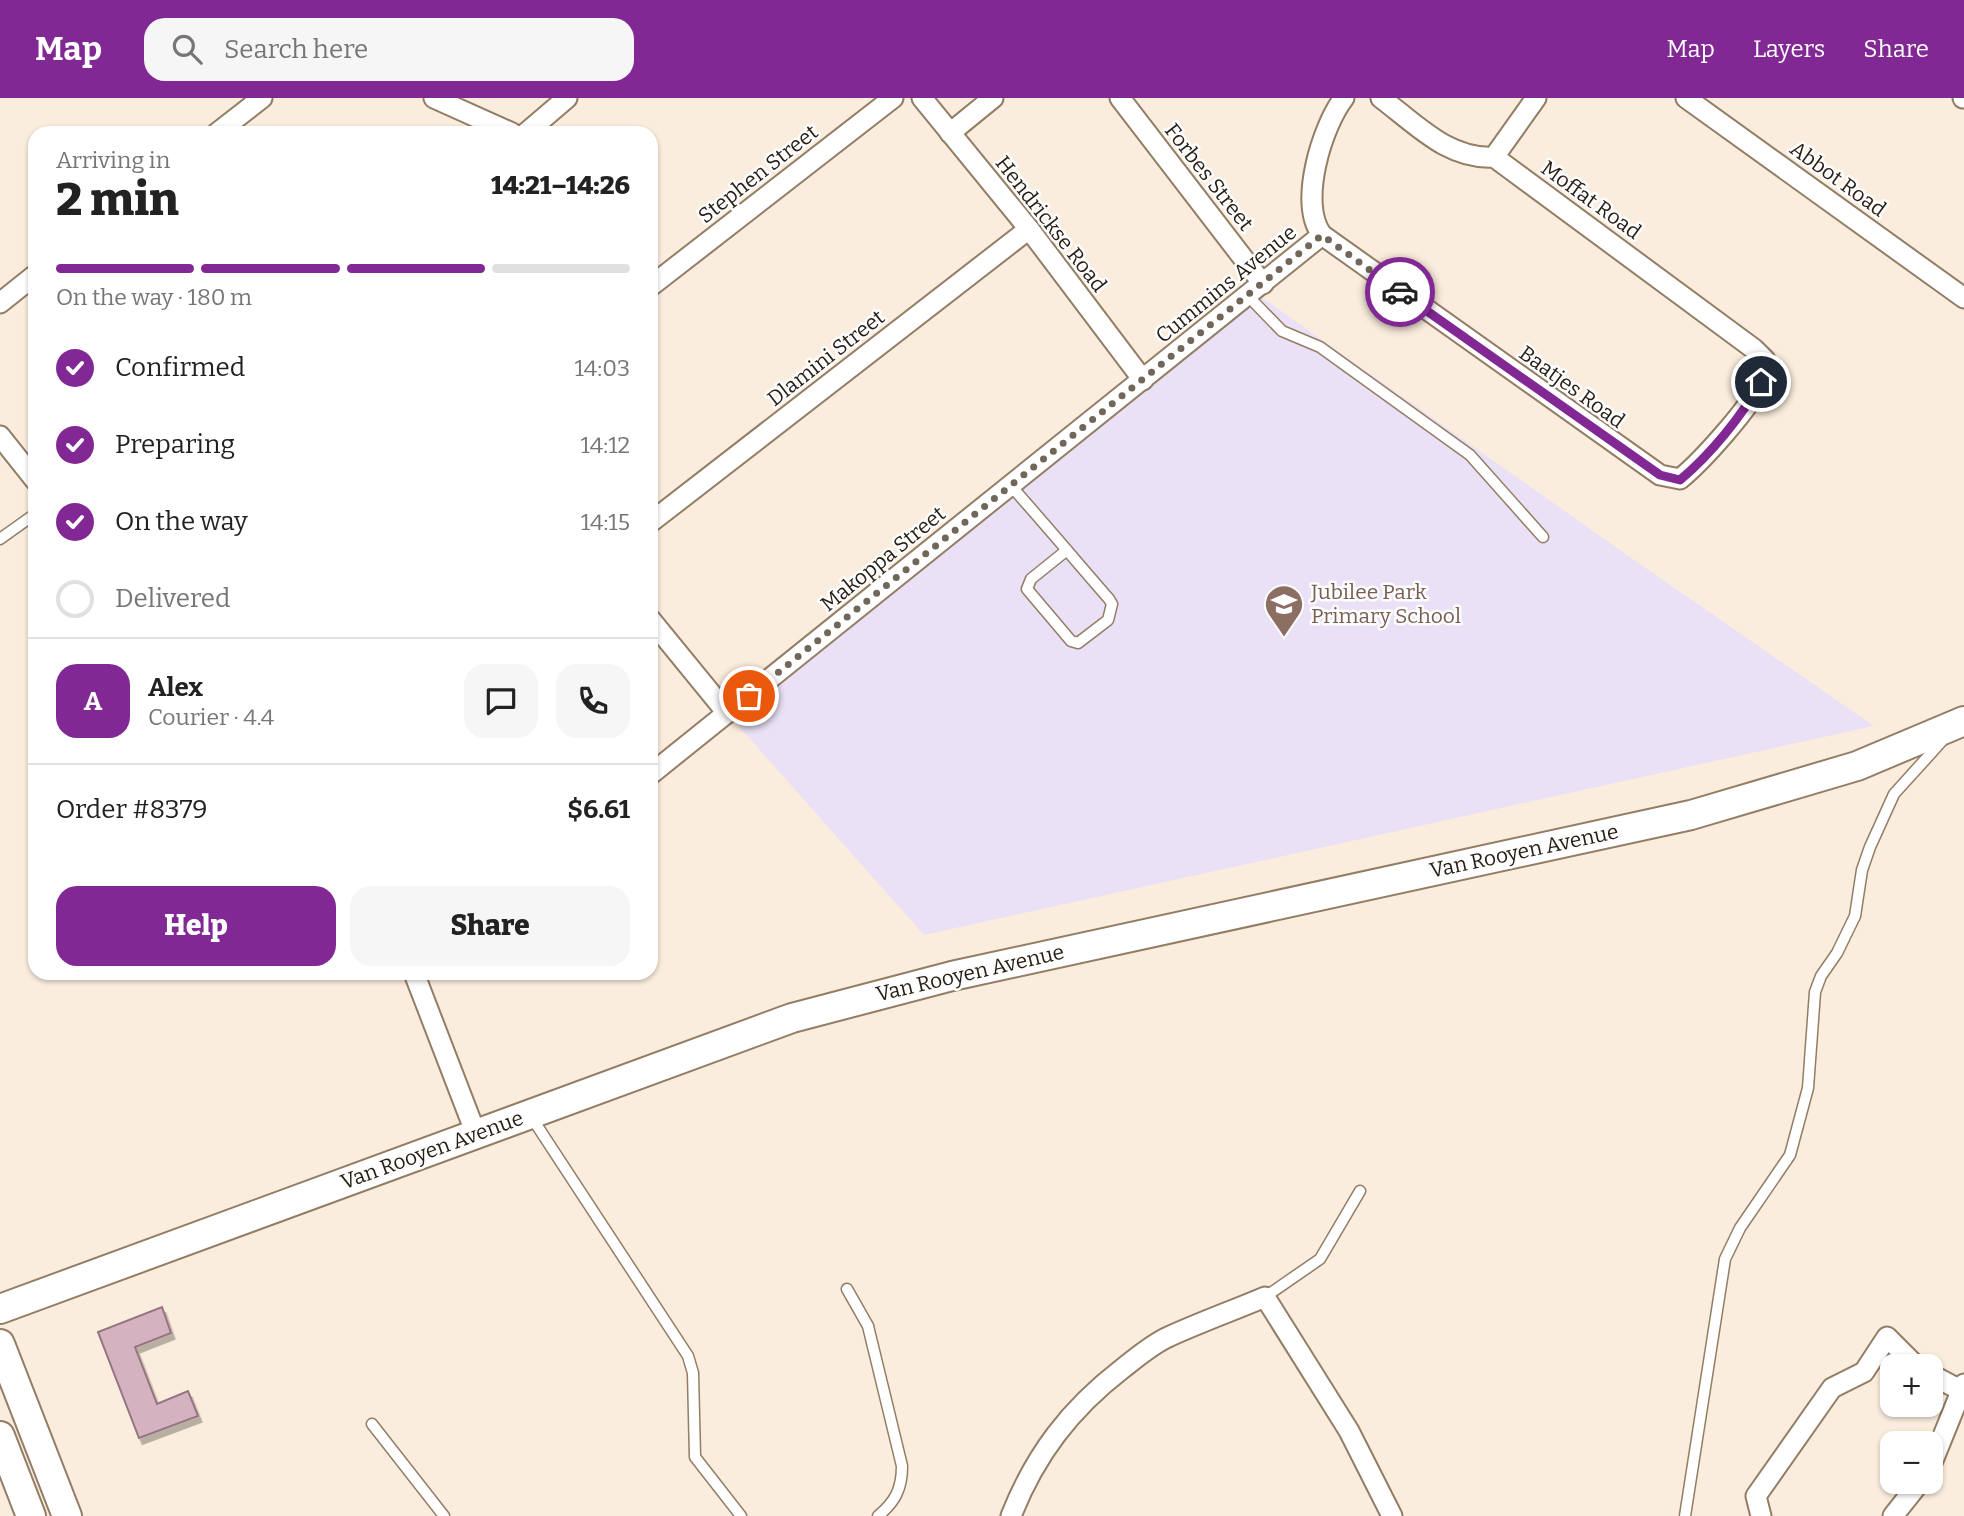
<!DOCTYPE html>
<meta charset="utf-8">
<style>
:root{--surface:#fff;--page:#f6f6f6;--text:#222;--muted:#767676;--line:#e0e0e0;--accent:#822895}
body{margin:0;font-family:Bitter,serif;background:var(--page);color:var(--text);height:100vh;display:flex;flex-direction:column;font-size:26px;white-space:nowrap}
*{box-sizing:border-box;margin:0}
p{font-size:23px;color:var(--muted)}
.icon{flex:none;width:38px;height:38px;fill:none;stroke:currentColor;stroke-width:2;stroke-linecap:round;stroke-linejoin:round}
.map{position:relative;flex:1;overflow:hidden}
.details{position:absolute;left:28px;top:28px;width:630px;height:854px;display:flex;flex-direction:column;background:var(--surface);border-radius:21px;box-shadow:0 2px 5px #0004}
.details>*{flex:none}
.tools{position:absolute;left:1880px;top:1256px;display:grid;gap:14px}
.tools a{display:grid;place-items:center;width:63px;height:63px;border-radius:14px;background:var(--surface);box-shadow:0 2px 5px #0004;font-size:35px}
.pin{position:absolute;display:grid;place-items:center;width:60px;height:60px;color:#fff;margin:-30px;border:4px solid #fff;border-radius:50%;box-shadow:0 2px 7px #0007}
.courier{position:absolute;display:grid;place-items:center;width:70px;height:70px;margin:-35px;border:5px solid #822895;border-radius:50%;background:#fff;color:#222;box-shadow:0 2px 9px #0007}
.summary em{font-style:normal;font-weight:800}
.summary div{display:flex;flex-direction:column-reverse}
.summary{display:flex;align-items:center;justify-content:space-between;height:119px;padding:0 28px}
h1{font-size:46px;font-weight:800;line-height:52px}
.bar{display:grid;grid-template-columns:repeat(4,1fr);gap:10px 7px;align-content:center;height:84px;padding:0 28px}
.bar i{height:9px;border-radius:5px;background:var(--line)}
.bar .active{background:var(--accent)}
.bar p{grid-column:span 4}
.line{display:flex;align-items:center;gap:18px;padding:0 28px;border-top:2px solid var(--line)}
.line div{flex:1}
.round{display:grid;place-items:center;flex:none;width:74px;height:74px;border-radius:21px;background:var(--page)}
ol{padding:0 28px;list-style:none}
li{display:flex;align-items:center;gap:21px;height:77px}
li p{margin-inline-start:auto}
li .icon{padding:7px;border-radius:50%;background:var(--accent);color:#fff;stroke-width:4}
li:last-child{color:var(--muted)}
li i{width:38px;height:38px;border:4px solid var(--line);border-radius:50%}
.primary-button{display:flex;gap:14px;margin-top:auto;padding:14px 28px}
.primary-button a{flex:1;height:80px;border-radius:21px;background:var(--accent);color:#fff;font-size:28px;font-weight:800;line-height:80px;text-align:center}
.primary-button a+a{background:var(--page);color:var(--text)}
header{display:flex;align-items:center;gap:42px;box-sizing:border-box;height:98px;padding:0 35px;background:var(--accent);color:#fff}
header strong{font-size:33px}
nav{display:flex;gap:38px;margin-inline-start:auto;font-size:24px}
.search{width:490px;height:63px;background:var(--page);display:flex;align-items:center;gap:18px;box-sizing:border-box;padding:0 24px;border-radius:21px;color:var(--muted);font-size:26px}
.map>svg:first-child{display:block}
.education{fill:#eae1f6}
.building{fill:#d4b2bf;stroke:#947481;stroke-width:2;filter:url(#shadow)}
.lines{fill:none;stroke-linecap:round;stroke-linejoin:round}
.lane-casing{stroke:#937d65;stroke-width:13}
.street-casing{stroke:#937d65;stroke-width:23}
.secondary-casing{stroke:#937d65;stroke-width:32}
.lane{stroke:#fff;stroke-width:10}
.street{stroke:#fff;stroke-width:19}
.secondary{stroke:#fff;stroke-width:28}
.done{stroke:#70665a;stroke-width:7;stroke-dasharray:0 12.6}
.route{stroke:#822895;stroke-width:9}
.labels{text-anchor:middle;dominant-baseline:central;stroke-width:5;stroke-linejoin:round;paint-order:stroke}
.street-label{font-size:21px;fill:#251d13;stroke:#fdfdfd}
.education-label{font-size:21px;fill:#785e54;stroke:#fdfdfd;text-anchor:start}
</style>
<header>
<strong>Map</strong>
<div class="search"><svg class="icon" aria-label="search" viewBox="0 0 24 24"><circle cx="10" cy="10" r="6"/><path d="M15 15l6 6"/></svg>Search here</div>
<nav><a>Map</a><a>Layers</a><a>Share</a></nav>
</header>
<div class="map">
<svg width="1964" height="1418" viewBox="0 0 1964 1418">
<defs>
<filter id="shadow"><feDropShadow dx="3.5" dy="6" stdDeviation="0" flood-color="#0004"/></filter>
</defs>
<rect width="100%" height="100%" fill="#fbeddd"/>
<!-- education -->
<polygon class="education" points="1254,194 1637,464 1874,628 924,837 727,615"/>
<!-- building -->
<polygon class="building" points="162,1209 171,1235 135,1249 157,1306 188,1293 198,1318 139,1340 98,1234"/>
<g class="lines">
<!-- lane casing -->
<g class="lane-casing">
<g id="lane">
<polyline points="1248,198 1282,233 1320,249 1470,357 1543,439"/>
<path d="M1011 388C1044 425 1076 463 1109 501L1112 506 1108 522 1078 545 1071 543 1027 491 1031 481 1067 452"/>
<polyline points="0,441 35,416"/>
<polyline points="532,1020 688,1258 693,1275 695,1359 741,1418"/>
<path d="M847 1191 868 1228 902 1368C902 1391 895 1404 878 1418"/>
<polyline points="1265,1199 1320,1161 1360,1093"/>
<polyline points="372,1326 444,1418"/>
<polyline points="1685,1418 1725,1161 1740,1130 1790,1057 1808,990 1815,894 1821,878 1837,855 1855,818 1862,772 1870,749 1894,696 1942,643"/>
</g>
</g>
<!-- street casing -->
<g class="street-casing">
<g id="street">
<polyline points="434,0 512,35"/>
<polyline points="922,0 1029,131 1143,282"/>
<polyline points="1120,0 1263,186"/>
<polyline points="1686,0 1964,200"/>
<polyline points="1963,0 1964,0"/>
<polyline points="217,35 262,0"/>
<polyline points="526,35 567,0"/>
<polyline points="950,35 993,0"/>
<polyline points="1494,59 1536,0"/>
<path d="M1322 137 1660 377 1680 381C1701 364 1752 308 1761 284 1763 277 1763 269 1765 262L1754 251 1494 59C1448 62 1416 26 1381 0"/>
<polyline points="651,188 893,0"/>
<polyline points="0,205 35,177"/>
<polyline points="0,338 35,382"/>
<polyline points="651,424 1029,131"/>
<polyline points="651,522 727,615"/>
<path d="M651 676 1322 137C1298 106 1322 28 1344 0"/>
<polyline points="414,875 476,1036"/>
<polyline points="1930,1276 1962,1293"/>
<polyline points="1930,1370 1964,1286"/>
<path d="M1011 1418C1035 1357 1070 1311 1122 1271 1136 1260 1150 1248 1166 1240 1198 1225 1232 1213 1265 1199L1349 1333 1392 1418"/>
<polyline points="1761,1418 1756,1398 1832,1290 1864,1274 1887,1239 1917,1269"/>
<polyline points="1893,1418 1920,1384"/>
</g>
</g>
<!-- secondary casing -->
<g class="secondary-casing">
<g id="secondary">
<polyline points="0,1211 792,920 952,878 1691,717 1857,668 1964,623"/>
<polyline points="0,1246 67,1418"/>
<polyline points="0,1338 31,1418"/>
</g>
</g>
<!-- lane -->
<use href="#lane" class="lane"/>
<!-- street -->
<use href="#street" class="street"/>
<!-- secondary -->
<use href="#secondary" class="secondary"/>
</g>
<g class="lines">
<!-- done -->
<polyline class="done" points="749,598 1322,137 1400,194"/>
<!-- route -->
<path class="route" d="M1400 194 1660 377 1680 382C1711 356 1741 319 1761 284"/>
</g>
<!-- icons -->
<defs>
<g id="school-pin" transform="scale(2.0125)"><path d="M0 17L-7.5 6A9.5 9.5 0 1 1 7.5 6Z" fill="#8d6e63" stroke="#fdfdfd"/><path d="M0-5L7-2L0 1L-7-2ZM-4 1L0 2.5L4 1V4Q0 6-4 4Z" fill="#fff"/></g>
</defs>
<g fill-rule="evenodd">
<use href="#school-pin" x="1284" y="506"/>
</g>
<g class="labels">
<!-- street labels -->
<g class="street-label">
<text transform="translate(758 76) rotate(-38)">Stephen Street</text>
<text transform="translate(1209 79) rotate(52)">Forbes Street</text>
<text transform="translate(1838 81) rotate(36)">Abbot Road</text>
<text transform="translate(1591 102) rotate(36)">Moffat Road</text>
<text transform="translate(1051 126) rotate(52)">Hendrickse Road</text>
<text transform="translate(1226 186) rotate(-39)">Cummins Avenue</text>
<text transform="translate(826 260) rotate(-38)">Dlamini Street</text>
<text transform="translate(1572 289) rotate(36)">Baatjes Road</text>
<text transform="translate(883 461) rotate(-39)">Makoppa Street</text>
<text transform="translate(1524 753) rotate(-12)">Van Rooyen Avenue</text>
<text transform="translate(970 875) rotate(-13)">Van Rooyen Avenue</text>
<text transform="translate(432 1052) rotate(-20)">Van Rooyen Avenue</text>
</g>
<!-- education labels -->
<g class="education-label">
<text x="1311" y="494">Jubilee Park<tspan x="1311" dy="24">Primary School</tspan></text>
</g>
</g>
</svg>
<div class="tools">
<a>+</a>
<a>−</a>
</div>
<div class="pin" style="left:749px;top:598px;background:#ea580c"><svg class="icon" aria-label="bag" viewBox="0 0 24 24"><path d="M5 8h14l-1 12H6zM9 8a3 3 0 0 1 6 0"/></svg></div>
<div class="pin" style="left:1761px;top:284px;background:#1f2937"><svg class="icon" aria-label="home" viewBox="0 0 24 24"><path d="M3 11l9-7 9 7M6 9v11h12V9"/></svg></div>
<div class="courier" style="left:1400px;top:194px"><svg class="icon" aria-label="car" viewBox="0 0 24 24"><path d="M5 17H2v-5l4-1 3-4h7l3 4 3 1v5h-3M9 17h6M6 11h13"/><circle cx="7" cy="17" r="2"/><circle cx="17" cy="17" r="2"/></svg></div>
<section class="details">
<div class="summary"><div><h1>2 min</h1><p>Arriving in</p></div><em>14:21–14:26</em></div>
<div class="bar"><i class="active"></i><i class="active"></i><i class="active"></i><i></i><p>On the way · 180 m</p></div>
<ol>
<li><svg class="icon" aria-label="check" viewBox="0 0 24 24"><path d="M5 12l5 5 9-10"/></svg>Confirmed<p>14:03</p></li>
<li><svg class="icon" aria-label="check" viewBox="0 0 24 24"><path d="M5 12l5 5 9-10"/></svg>Preparing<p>14:12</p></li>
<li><svg class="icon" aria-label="check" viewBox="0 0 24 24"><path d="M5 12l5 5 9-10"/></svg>On the way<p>14:15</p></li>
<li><i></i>Delivered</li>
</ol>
<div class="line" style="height:126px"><b class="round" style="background:var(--accent);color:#fff">A</b><div><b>Alex</b><p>Courier · 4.4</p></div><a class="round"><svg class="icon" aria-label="chat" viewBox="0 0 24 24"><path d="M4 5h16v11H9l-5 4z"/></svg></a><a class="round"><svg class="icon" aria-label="phone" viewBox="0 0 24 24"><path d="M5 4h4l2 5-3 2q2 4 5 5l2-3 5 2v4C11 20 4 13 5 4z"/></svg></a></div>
<div class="line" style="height:91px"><div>Order #8379</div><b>$6.61</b></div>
<div class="primary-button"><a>Help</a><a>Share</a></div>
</section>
</div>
